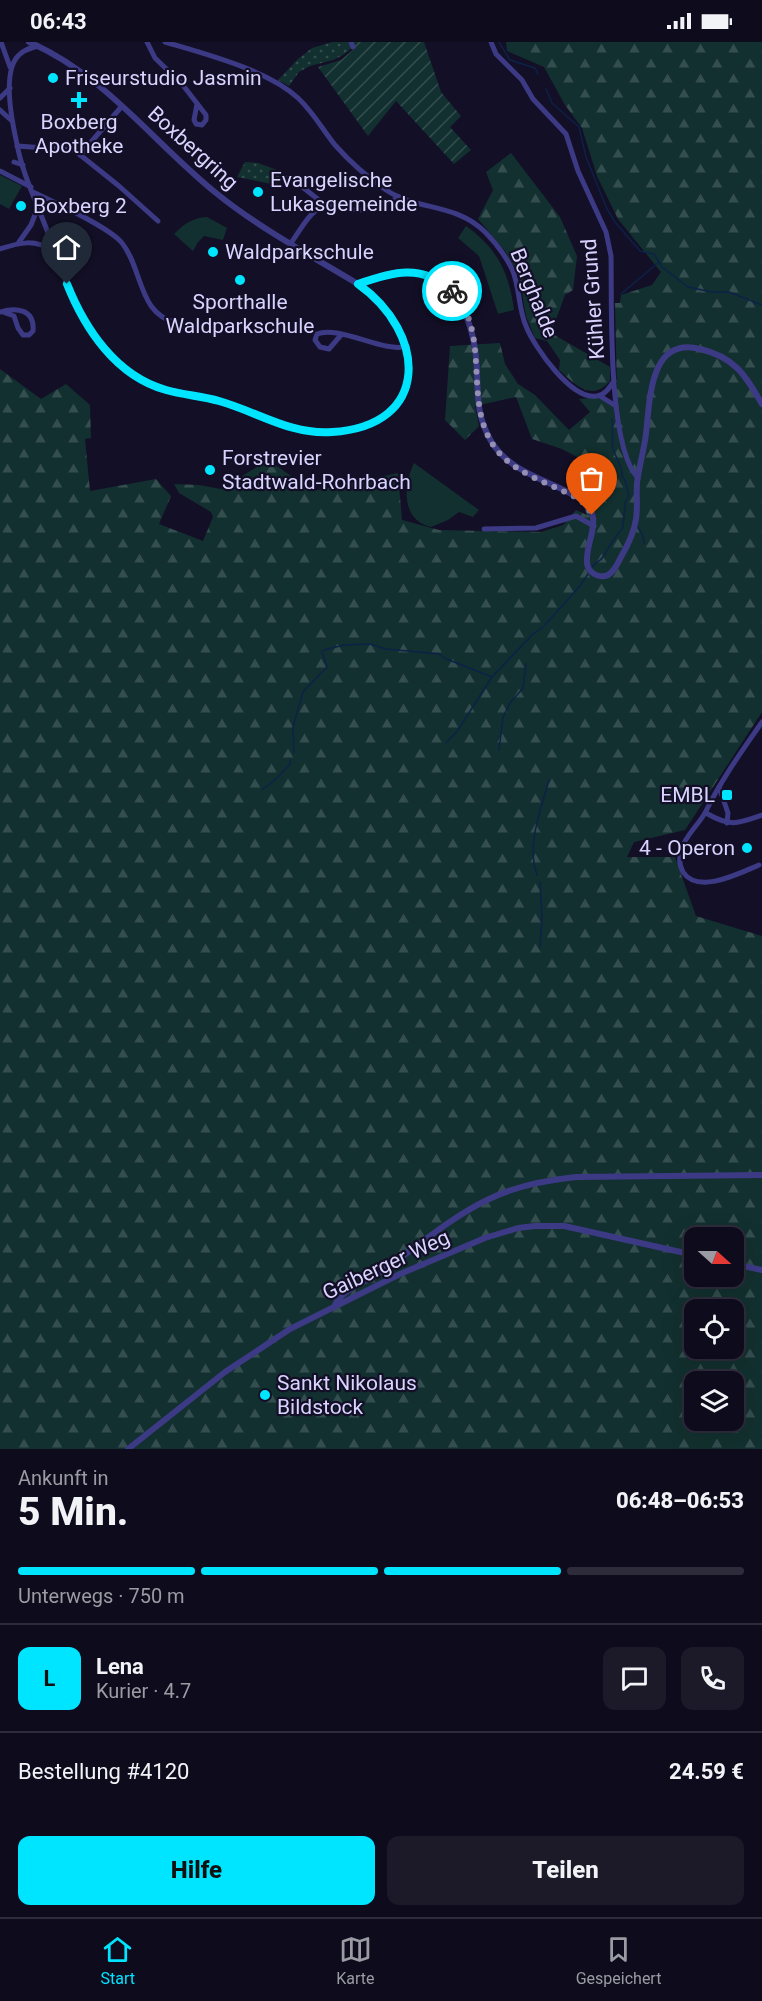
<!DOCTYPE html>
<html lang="de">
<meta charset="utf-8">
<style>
:root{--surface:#0e0b1c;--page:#1c1929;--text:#f1f3f6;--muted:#9b9ba3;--line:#2e2b3b;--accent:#00e5ff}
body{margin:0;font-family:Roboto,sans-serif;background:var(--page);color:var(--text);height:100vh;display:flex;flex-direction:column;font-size:22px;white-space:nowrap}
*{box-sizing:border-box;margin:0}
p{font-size:20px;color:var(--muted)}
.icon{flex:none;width:33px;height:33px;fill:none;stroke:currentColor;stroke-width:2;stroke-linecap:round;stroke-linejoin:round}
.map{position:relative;height:1407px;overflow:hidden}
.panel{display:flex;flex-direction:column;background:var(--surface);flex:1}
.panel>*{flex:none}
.needle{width:39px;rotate:111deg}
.controls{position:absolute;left:684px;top:1185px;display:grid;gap:12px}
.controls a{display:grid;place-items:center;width:60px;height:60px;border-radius:12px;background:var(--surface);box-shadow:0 6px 24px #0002,0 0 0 2px var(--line);font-size:30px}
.pin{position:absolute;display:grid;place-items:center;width:51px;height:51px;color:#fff;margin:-62px -26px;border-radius:50% 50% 50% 0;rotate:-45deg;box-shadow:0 0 6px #0007}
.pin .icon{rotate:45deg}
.courier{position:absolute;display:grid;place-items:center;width:60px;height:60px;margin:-30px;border:4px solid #00e5ff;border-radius:50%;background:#fff;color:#222;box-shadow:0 2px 8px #0007}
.overview em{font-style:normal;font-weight:800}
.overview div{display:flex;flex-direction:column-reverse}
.overview{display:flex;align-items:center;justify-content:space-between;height:102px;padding:0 18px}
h1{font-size:39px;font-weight:800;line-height:45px}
.bar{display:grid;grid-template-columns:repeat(4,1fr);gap:9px 6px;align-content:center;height:72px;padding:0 18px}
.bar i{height:8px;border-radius:4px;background:var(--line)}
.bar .current{background:var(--accent)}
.bar p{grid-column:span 4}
.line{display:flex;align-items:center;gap:15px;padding:0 18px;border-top:2px solid var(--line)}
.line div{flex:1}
.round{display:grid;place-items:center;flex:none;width:63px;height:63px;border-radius:12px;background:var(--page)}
.primary-button{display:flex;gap:12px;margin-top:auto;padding:12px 18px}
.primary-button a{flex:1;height:69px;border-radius:12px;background:var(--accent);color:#111;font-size:24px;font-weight:800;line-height:69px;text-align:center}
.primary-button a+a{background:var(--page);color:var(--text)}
.status{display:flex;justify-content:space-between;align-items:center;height:42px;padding:0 30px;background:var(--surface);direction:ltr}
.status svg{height:16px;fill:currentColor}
.menu{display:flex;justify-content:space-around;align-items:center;height:84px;border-top:2px solid var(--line);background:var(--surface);font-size:16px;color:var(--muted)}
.menu a{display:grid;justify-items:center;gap:3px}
.menu .current{color:var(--accent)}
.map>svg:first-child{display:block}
.grass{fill:url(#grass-dots)}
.forest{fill:url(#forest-firs);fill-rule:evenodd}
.park{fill:#12302f}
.garden{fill:url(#garden-furrows)}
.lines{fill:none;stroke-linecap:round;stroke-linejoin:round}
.stream{stroke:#0c2248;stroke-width:1.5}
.minor{stroke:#3d3a85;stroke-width:5}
.tertiary{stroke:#3d3a85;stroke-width:6}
.done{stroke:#948fb3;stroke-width:6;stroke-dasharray:0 10.8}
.route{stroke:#00e5ff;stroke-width:8}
.poi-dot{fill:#00e5ff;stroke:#130f26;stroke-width:2}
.labels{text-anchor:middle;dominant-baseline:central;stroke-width:4.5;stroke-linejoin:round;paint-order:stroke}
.poi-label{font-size:21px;fill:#d9d4ff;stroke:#130f26;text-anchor:start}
.street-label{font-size:21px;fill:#d9d4ff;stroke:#130f26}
</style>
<div class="status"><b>06:43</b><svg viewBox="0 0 49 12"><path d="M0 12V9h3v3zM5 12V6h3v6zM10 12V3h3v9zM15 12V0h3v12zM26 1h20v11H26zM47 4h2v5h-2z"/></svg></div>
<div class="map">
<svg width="762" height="1407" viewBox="0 0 762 1407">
<defs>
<pattern id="grass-dots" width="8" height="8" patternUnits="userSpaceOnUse" patternTransform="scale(1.5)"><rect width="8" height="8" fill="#12302f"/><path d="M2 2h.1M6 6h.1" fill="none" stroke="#344d4e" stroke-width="1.8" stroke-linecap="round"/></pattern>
<pattern id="forest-firs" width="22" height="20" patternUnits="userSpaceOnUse" patternTransform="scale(1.5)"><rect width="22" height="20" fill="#12302f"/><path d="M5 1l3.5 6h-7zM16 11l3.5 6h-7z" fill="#344d4e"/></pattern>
<pattern id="garden-furrows" width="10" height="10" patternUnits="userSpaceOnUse" patternTransform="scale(1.5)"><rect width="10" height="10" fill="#12302f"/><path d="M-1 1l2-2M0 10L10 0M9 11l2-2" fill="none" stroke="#344d4e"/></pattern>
</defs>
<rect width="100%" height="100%" fill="#130f26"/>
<!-- grass -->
<g class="grass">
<polygon points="332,0 350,0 353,5 343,13 333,18 310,24 299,30 289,44 278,38 298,17 312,6"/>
<polygon points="245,120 258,121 280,129 277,143 237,135"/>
</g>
<!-- forest -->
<g class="forest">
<path d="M506 0H762V670L685 788 634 800 627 815H675L696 874 762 894V1407H0V327L41 357 66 342 90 363 91 396 85 397 90 449 156 437 171 454 159 482 203 499 213 475 211 470 179 451 174 442 199 443 221 447 268 418 313 449 398 431 402 478 439 488 541 490 563 483 576 468 587 473 580 454 581 417 562 407 532 397 516 355 475 364 479 384 465 398 445 378 450 304 500 301 505 322 518 342 535 353 569 388 590 370 579 357 600 355 614 364 617 351 615 261H620L621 253 652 243 661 230 618 177 597 134 582 86 565 63 544 25 507 9ZM694 1196H734V1234H694ZM694 1268H734V1306H694ZM694 1340H734V1378H694Z"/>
<path d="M511 111 560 175 577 214 573 248 565 253 551 291 610 325V339C591 361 575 342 559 328L560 318 547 299 535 296 526 274 519 234 505 209 478 177 493 148 486 130Z"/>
</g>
<!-- park -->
<g class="park">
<polygon points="0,133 22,144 9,167 0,162"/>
<path d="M207 175 227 186 223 198 204 194 198 200 193 209 174 192C185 181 193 176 207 175Z"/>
<path d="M466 184C497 206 509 230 514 268L498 272 479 214 458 196Z"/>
<path d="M414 421 479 468 473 475 459 470 448 478 431 485C401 478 403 444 414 421Z"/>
</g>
<!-- garden -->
<polygon class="garden" points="352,0 424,0 441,50 461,74 450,85 471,108 454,122 396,59 368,94 318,25 341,18 355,6"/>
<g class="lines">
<!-- stream -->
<g class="stream">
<polyline points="499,0 510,18 535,26 538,32"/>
<polyline points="546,47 552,61 579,85 586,115 607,167 615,180 640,209 654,212 662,225 688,245 712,250 729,250 762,263"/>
<polyline points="621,252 659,220"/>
<polyline points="638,485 643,494 644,502"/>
<path d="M592 525C595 520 600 520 603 515 609 506 615 493 623 486L625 461 629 454 625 438 622 434C623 425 616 416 613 407 611 396 614 388 612 377"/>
<polyline points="545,583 579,545 588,532"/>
<polyline points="324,608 344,603 370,602 386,607 439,612 444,616 492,635"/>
<polyline points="446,701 458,688 492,635 532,593 543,585"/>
<polyline points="499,708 503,675 510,661 523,646 526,622"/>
<polyline points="294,711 293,685 303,650 327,625 322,609"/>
<polyline points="262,748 278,735 290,722 290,718"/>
<path d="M537 833C526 804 541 767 549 738"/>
<polyline points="540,840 542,877 540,905"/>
</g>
<!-- minor -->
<g class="minor">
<polyline points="1,0 10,25"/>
<polyline points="147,0 155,16 182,42 206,73 206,78 202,83 196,82 194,78 197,62"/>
<path d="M165 0C205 12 268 28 298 56 313 70 323 88 335 103 350 120 367 135 386 148 418 169 456 161 485 190 496 201 505 213 512 227 520 245 518 266 526 284 534 305 572 359 597 354 605 353 610 345 614 339"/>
<polyline points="351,0 353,5"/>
<path d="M491 0 496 12 522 38 533 57 566 92 578 129 606 190 611 214C612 262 607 404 638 436"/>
<path d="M38 4C30 6 23 8 18 14 2 31 12 80 17 102 22 130 35 157 45 183 64 232 77 282 116 319 153 353 176 346 220 359 267 373 297 399 350 388 438 370 416 282 358 242"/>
<polyline points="0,56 10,46"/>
<polyline points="0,68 12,79"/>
<polyline points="17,104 74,108 119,144 158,179"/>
<polyline points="80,113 122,64"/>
<polyline points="14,120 23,123"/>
<polyline points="0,129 31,145"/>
<polyline points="286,136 295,139 325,163"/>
<path d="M33 150C54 160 109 185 122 201 143 227 138 274 178 281"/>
<polyline points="19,200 31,183 38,165"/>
<path d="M291 201C299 190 309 171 321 165 332 159 347 168 358 168 371 168 388 162 399 155"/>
<path d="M0 207C21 200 35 197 54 209"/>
<path d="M0 270C16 265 35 267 33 289L29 293H23L18 286 14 274 3 270"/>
<path d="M341 293 329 307 320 305 315 298 317 292C340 283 385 312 407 304"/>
<polyline points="600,354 616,364"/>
<polyline points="484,487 536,486 576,474 594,484"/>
<polyline points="719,745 728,771 727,781"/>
<path d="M706 771C730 785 737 782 762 773"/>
<path d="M759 823C740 831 698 853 683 830 679 823 679 815 681 808 686 792 699 783 706 769 721 738 742 709 762 680"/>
</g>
<!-- tertiary -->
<g class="tertiary">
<path d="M29 0C105 33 153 100 216 151 259 186 310 213 358 242 373 237 390 230 406 230 453 228 472 276 476 315 479 347 474 370 491 399 510 431 547 437 577 455 608 474 585 496 587 521 588 531 599 537 608 533 614 530 618 521 621 515 628 503 634 491 636 477 638 465 636 453 637 441 639 424 644 408 646 392 650 359 649 294 700 307 734 315 745 332 762 362"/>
<polyline points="734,1222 762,1228"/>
<path d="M335 1263C341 1248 366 1240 379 1231 415 1207 448 1177 487 1158 513 1145 547 1138 576 1135L762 1133"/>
<polyline points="128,1407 225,1330 290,1287 400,1232 485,1196 518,1186 535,1184 564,1184 694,1213"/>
</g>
</g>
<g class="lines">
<!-- done -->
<path class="done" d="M452 249C495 294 458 367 501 413 521 434 552 442 577 456L586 463 592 473"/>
<!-- route -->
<path class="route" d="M67 242C85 287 116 334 166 348 183 353 202 354 219 359 258 370 290 393 332 390 432 384 427 291 358 242 392 230 422 221 452 249"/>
</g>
<!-- markers -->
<g class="poi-dot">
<circle cx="53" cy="36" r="6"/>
<path d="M76 49h6v6h6v6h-6v6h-6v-6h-6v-6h6z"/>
<circle cx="258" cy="150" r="6"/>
<circle cx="21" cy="164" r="6"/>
<circle cx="213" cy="210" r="6"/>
<circle cx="240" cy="238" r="6"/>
<circle cx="210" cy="428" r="6"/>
<rect x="721" y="747" width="12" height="12" rx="3"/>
<circle cx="747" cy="806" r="6"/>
<circle cx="265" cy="1353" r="6"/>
</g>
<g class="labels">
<!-- poi labels -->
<g class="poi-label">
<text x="65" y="36">Friseurstudio Jasmin</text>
<text x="79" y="80" text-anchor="middle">Boxberg<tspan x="79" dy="24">Apotheke</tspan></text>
<text x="270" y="138">Evangelische<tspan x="270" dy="24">Lukasgemeinde</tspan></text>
<text x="33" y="164">Boxberg 2</text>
<text x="225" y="210">Waldparkschule</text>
<text x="240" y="260" text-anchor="middle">Sporthalle<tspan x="240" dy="24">Waldparkschule</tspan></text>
<text x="222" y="416">Forstrevier<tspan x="222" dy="24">Stadtwald-Rohrbach</tspan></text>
<text x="715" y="753" text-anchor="end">EMBL</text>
<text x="735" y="806" text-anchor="end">4 - Operon</text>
<text x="277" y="1341">Sankt Nikolaus<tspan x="277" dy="24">Bildstock</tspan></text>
</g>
<!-- street labels -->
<g class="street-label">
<text transform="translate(193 106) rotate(42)">Boxbergring</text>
<text transform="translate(534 251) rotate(68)">Berghalde</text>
<text transform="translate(593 257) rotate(-94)">Kühler Grund</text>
<text transform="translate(386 1223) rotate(-25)">Gaiberger Weg</text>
</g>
</g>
</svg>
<div class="controls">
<a><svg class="needle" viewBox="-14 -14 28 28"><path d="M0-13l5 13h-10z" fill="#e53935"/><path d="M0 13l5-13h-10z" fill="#9b9ba3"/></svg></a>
<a><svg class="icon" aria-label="locate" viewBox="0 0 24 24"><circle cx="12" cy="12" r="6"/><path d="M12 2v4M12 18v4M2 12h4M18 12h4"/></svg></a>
<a><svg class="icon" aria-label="layers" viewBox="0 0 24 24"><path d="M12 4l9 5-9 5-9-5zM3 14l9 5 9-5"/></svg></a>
</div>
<div class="pin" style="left:592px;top:473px;background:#ea580c"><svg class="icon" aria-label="bag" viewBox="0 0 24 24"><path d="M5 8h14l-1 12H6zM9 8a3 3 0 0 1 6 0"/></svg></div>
<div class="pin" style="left:67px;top:242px;background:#1f2937"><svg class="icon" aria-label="home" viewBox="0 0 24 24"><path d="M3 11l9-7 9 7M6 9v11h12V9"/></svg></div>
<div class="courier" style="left:452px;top:249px"><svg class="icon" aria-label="bike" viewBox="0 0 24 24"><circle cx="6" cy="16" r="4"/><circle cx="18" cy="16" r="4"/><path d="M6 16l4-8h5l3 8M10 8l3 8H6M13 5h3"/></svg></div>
</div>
<section class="panel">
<div class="overview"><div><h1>5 Min.</h1><p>Ankunft in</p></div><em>06:48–06:53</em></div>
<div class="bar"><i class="current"></i><i class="current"></i><i class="current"></i><i></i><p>Unterwegs · 750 m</p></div>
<div class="line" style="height:108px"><b class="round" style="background:var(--accent);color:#111">L</b><div><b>Lena</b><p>Kurier · 4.7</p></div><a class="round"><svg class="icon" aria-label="chat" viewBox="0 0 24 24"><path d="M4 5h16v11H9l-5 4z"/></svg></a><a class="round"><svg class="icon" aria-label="phone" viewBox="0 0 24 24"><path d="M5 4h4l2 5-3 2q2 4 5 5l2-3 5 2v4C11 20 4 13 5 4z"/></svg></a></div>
<div class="line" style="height:78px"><div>Bestellung #4120</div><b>24.59 €</b></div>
<div class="primary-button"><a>Hilfe</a><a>Teilen</a></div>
</section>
<nav class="menu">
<a class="current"><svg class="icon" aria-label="home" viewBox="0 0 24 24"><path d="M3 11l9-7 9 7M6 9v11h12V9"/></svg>Start</a>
<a><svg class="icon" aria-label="map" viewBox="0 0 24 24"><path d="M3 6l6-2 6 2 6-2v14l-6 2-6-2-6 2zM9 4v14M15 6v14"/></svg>Karte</a>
<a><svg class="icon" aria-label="saved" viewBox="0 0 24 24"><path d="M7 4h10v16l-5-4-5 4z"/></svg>Gespeichert</a>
</nav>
